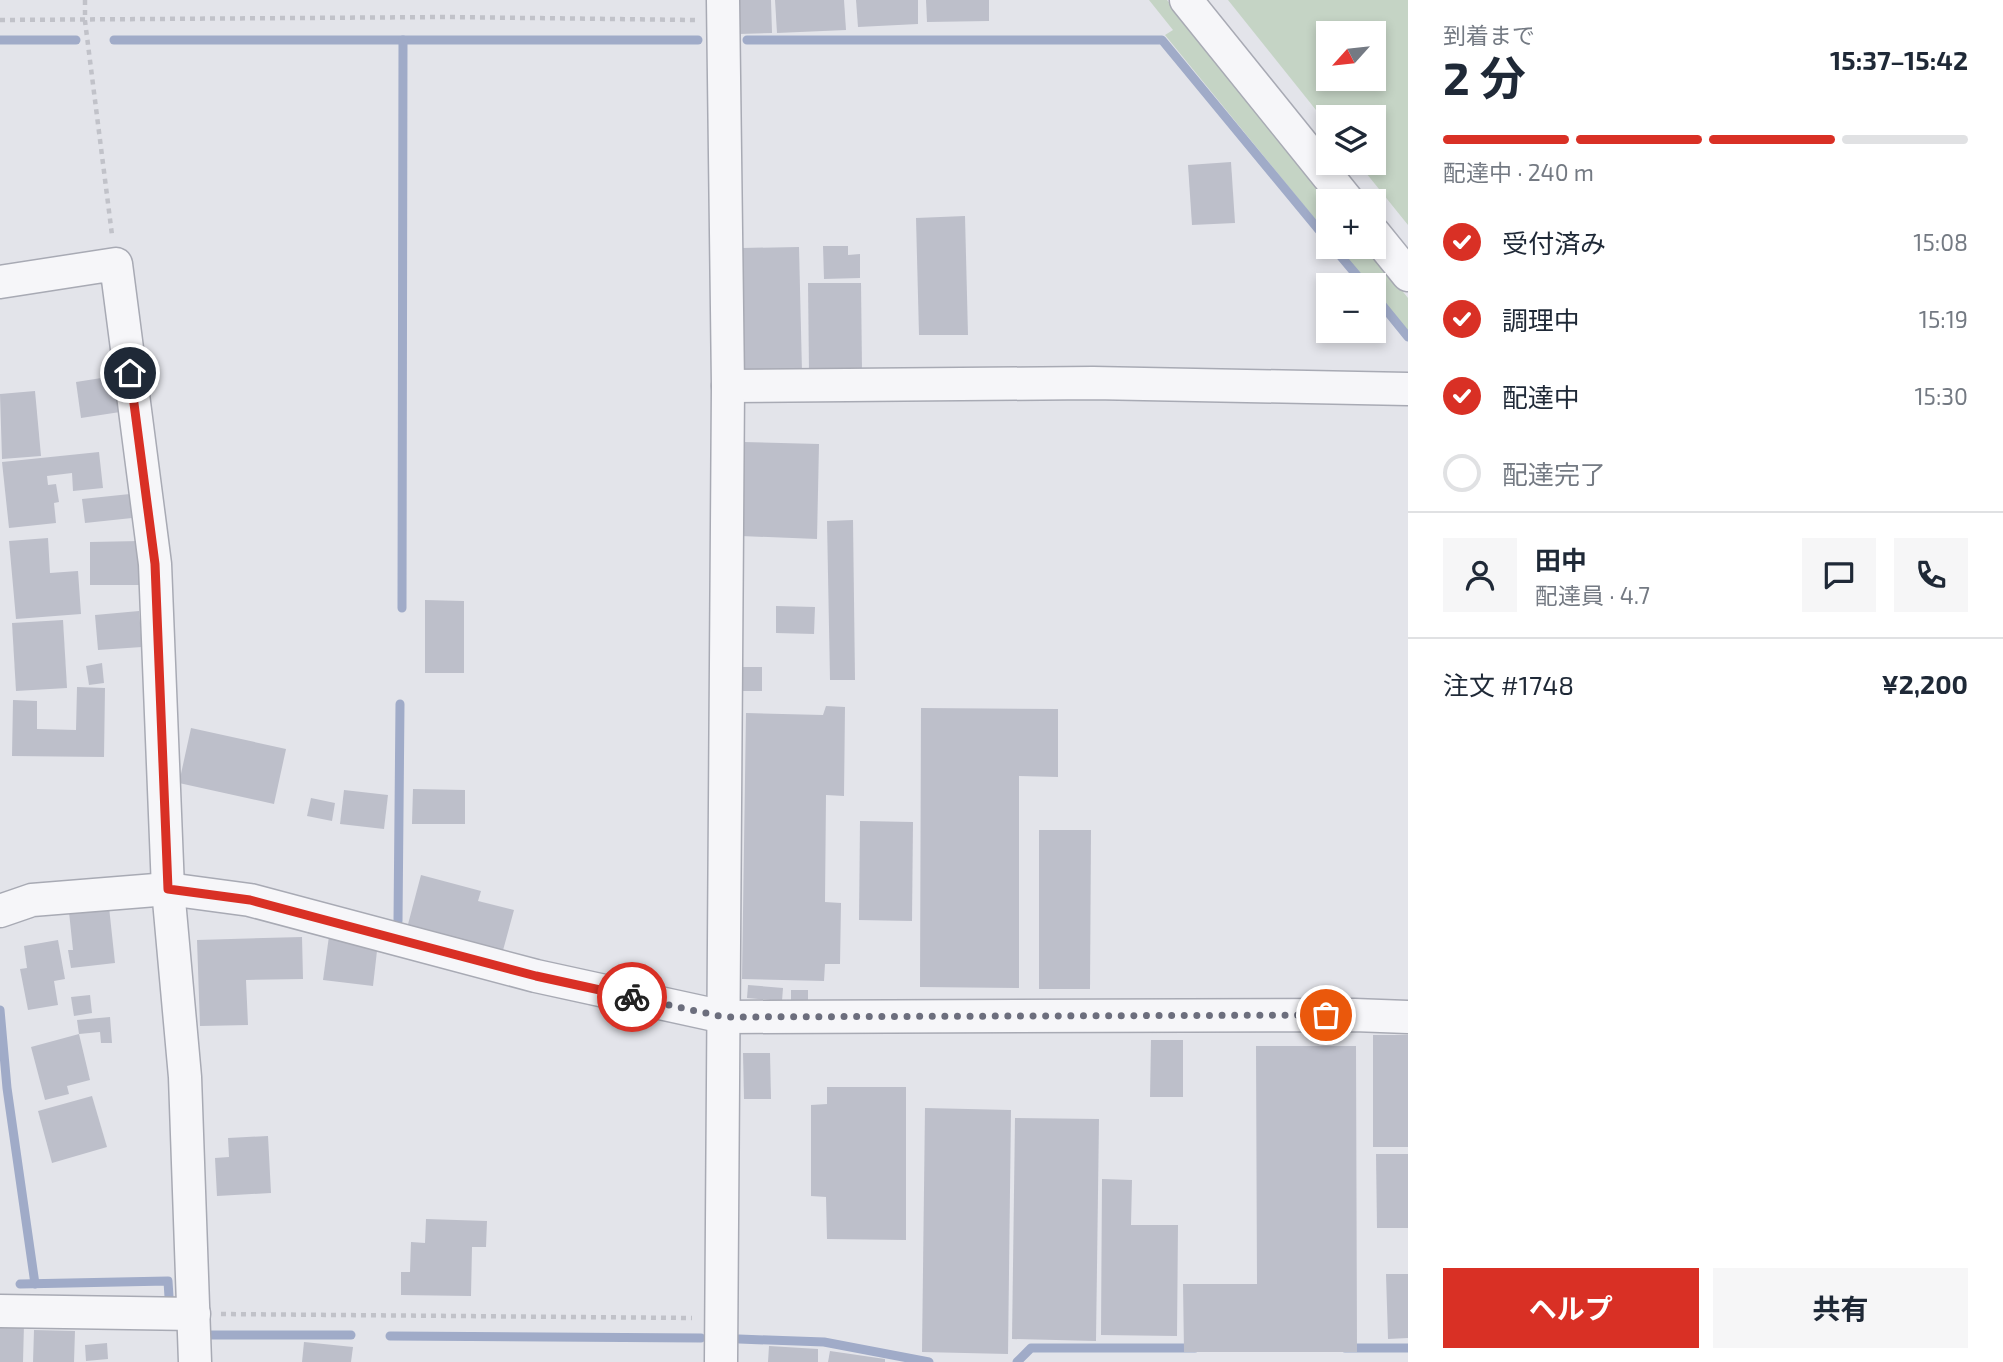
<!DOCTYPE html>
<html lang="ja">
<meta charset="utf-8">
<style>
:root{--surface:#fff;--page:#f6f6f7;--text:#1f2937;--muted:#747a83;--line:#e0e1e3;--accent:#d93025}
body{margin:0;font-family:"Exo 2","Noto Sans JP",sans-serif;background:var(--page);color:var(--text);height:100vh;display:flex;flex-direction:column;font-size:26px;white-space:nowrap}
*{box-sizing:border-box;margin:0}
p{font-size:23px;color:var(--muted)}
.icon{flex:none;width:38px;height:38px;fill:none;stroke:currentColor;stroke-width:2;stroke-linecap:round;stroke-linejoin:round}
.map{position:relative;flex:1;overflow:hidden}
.details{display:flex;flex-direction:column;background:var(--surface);width:595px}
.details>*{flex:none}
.needle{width:46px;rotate:243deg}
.buttons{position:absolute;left:1316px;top:21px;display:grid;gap:14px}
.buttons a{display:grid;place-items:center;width:70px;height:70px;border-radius:0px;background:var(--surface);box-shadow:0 4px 10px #0003;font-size:35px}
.pin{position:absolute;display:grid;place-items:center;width:60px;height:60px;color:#fff;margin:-30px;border:4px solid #fff;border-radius:50%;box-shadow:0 2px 7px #0007}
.courier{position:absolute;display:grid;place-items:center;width:70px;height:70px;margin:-35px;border:5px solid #d93025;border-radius:50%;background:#fff;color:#222;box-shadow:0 2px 9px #0007}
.headline em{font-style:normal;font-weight:700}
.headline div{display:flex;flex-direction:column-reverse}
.headline{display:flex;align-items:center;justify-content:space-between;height:119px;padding:0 35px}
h1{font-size:46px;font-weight:700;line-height:52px}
.bar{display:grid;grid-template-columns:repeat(4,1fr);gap:10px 7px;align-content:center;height:84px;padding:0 35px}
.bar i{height:9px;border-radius:5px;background:var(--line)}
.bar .current{background:var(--accent)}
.bar p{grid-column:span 4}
.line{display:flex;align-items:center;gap:18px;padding:0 35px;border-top:2px solid var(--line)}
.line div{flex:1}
.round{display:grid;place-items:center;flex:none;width:74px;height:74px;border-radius:0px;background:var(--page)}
ol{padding:0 35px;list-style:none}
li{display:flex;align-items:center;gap:21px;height:77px}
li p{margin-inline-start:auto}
li .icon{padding:7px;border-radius:50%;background:var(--accent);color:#fff;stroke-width:4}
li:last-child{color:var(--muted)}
li i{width:38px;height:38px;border:4px solid var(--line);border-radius:50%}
.button{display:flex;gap:14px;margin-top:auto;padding:14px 35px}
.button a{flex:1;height:80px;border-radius:0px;background:var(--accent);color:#fff;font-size:28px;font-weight:700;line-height:80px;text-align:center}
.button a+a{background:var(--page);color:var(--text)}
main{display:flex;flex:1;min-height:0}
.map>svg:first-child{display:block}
.green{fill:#c5d4c5;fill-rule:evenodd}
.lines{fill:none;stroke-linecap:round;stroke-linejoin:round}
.stream{stroke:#a0abc8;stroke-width:9}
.building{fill:#bdbfca}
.minor-casing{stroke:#a8aab4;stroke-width:35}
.path{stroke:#c1c2c9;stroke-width:4.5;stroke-dasharray:5 5;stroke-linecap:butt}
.minor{stroke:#f6f6f9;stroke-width:32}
.done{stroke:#6c6e7d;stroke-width:7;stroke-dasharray:0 12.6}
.route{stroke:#d93025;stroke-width:9}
</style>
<main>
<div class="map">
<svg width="1408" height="1362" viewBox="0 0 1408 1362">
<rect width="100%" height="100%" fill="#e3e4ea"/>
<!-- green -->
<g class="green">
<polygon points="1149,0 1167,0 1330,201 1328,235 1165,35 1173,30"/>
<path d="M1228 0H1408V225L1358 163H1374V117H1328V125ZM1328 33H1374V79H1328Z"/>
<polygon points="1338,247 1367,247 1408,298 1408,332 1374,291 1374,285 1369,285"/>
</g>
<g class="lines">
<!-- stream -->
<g class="stream">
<polyline points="0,40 76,40"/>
<polyline points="114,40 698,40"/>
<polyline points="747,40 1162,40 1328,241"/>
<polyline points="1333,247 1365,285"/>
<polyline points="1374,295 1408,337"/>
<polyline points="402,608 403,40"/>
<polyline points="398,921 400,704"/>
<polyline points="0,1010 7,1088 35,1284"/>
<polyline points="20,1284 168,1281 169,1297"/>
<polyline points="208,1335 351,1335"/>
<polyline points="390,1336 701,1338"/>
<polyline points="739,1339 824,1342 929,1362"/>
<polyline points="1345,1348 1408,1348"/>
<polyline points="1017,1362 1031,1348 1195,1348"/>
</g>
</g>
<!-- building -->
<g class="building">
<polygon points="738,0 771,0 772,33 739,34"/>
<polygon points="775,0 844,0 846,30 777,33"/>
<polygon points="856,0 918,0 918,24 858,27"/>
<polygon points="926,0 989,0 989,21 927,22"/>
<polygon points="1231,162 1235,223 1192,225 1188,165"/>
<polygon points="965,216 968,335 919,335 916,218"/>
<polygon points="823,246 848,246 848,255 860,254 860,278 824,279"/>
<polygon points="799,247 802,372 744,373 742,248"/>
<polygon points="808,283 861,283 862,371 809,372"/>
<polygon points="114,376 120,412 81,418 76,382"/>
<polygon points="35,391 41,456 2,459 0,394"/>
<polygon points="743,442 819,444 817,539 741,536"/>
<polygon points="99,452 103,488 73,491 72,473 47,476 48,485 56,484 59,502 54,503 56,523 9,528 2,462"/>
<polygon points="130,494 132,518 85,523 82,499"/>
<polygon points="853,520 855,680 830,680 827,521"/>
<polygon points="48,538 50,573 78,571 81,614 16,619 9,541"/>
<polygon points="140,541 140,585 90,585 90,542"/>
<polygon points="425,600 464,601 464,673 425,673"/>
<polygon points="776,606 815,607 814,634 776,633"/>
<polygon points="139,611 142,647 98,650 95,615"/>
<polygon points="63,620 67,688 16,691 12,623"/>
<polygon points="102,663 104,683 89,685 86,666"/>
<rect x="738" y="667" width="24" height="24"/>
<polygon points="77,687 105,688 104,757 12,756 13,700 37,701 37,729 76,730"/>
<polygon points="826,706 845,707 844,796 826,795 825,902 841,903 840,964 825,964 824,981 742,979 746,713 823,715"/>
<polygon points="921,708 1058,709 1058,777 1019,776 1019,988 920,987"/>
<polygon points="191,728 286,749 274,804 179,783"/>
<polygon points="413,789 465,790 465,824 412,824"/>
<polygon points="344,790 388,795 384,829 340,824"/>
<polygon points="311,798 335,803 332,821 307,816"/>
<polygon points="860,821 913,822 912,921 859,920"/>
<polygon points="1039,830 1091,830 1090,989 1039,989"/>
<polygon points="421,875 481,891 478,901 514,910 502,954 407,928"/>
<polygon points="109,907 115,963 71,968 68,950 73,950 69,912"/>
<polygon points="329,936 378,942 373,986 323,980"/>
<polygon points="302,937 303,979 246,980 248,1025 200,1026 197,940"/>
<polygon points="58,940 65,979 54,981 58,1005 28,1010 20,969 27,968 24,946"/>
<polygon points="748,985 783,988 782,1001 747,998"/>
<rect x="791" y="990" width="17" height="13"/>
<polygon points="90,995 92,1013 74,1016 71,997"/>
<polygon points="110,1017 112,1043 101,1043 100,1032 79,1034 77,1020"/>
<polygon points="79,1034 90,1080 67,1086 69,1094 45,1100 31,1047"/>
<rect x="1373" y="1035" width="35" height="112"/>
<polygon points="1151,1040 1183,1040 1183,1097 1150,1097"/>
<polygon points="1256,1046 1356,1046 1357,1352 1184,1352 1183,1284 1257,1284"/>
<polygon points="743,1053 770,1053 771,1099 744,1099"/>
<polygon points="827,1087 906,1087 906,1240 827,1239 826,1197 811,1196 811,1105 827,1104"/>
<polygon points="92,1096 107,1147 52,1163 38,1111"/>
<polygon points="925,1108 1011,1110 1008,1354 922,1352"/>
<polygon points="1015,1118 1099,1119 1096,1341 1012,1339"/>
<polygon points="268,1136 271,1193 217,1196 215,1158 229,1157 228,1138"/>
<polygon points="1376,1154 1408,1154 1408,1228 1377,1228"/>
<polygon points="1102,1179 1132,1180 1131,1225 1178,1225 1177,1336 1101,1335"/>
<polygon points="426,1219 487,1221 486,1247 472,1247 471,1296 401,1295 401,1272 410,1272 411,1242 425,1243"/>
<polygon points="1386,1274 1408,1274 1408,1338 1388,1339"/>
<polygon points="0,1324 24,1324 23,1362 0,1362"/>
<polygon points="34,1330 75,1331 74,1362 33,1362"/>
<polygon points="304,1342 353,1347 351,1362 302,1362"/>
<polygon points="107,1343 108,1359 86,1361 85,1345"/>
<polygon points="769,1346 818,1349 818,1362 768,1362"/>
<polygon points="830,1351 885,1359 885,1362 828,1362"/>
</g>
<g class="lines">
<!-- minor casing -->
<g class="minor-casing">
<g id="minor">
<polyline points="1186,0 1348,201"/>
<polyline points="1374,233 1408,275"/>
<polyline points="0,282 116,264 155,564 168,889 185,1077 195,1362"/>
<polyline points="728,386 1093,383 1408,389"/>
<polyline points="0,911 32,900 168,889 250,900 536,976 724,1017 1354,1015 1408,1017"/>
<polyline points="0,1311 194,1314"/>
<polyline points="721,1362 728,386 723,0"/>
</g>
</g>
<!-- path -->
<g class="path">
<polyline points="85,0 85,21 112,235"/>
<polyline points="0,20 447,17 695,20"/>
<polyline points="221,1314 692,1318"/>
</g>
<!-- minor -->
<use href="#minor" class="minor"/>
</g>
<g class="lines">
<!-- done -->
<polyline class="done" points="632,997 724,1017 1326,1015"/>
<!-- route -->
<polyline class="route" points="130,373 155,564 168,889 250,900 536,976 632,997"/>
</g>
</svg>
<div class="buttons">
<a><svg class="needle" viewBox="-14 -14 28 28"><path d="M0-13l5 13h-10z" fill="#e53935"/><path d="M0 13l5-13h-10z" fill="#747a83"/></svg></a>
<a><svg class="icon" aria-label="layers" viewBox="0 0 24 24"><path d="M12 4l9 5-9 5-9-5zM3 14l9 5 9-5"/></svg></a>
<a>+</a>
<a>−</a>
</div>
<div class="pin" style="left:1326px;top:1015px;background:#ea580c"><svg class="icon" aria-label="bag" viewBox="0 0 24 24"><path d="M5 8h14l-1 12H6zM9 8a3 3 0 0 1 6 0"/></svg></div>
<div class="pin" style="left:130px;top:373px;background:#1f2937"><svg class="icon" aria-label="home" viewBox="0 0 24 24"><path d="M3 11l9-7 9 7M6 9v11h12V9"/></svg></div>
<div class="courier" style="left:632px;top:997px"><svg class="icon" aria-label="bike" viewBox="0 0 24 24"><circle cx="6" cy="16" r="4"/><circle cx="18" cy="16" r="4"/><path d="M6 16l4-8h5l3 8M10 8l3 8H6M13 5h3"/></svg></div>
</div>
<section class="details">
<div class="headline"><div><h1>2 分</h1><p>到着まで</p></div><em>15:37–15:42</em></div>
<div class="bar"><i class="current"></i><i class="current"></i><i class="current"></i><i></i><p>配達中 · 240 m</p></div>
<ol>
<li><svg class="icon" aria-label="check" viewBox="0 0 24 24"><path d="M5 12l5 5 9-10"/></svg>受付済み<p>15:08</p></li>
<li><svg class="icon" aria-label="check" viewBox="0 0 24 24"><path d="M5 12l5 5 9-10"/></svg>調理中<p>15:19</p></li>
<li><svg class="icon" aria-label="check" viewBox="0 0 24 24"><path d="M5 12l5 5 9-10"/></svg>配達中<p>15:30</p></li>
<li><i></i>配達完了</li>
</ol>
<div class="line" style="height:126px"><a class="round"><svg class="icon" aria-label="person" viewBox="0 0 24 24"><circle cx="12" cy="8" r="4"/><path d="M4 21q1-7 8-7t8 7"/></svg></a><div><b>田中</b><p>配達員 · 4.7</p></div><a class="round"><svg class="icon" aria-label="chat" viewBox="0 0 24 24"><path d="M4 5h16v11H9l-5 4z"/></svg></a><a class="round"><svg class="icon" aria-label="phone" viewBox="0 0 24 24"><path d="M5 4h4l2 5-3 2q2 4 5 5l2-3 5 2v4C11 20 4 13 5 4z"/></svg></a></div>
<div class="line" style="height:91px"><div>注文 #1748</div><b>¥2,200</b></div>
<div class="button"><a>ヘルプ</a><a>共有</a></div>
</section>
</main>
